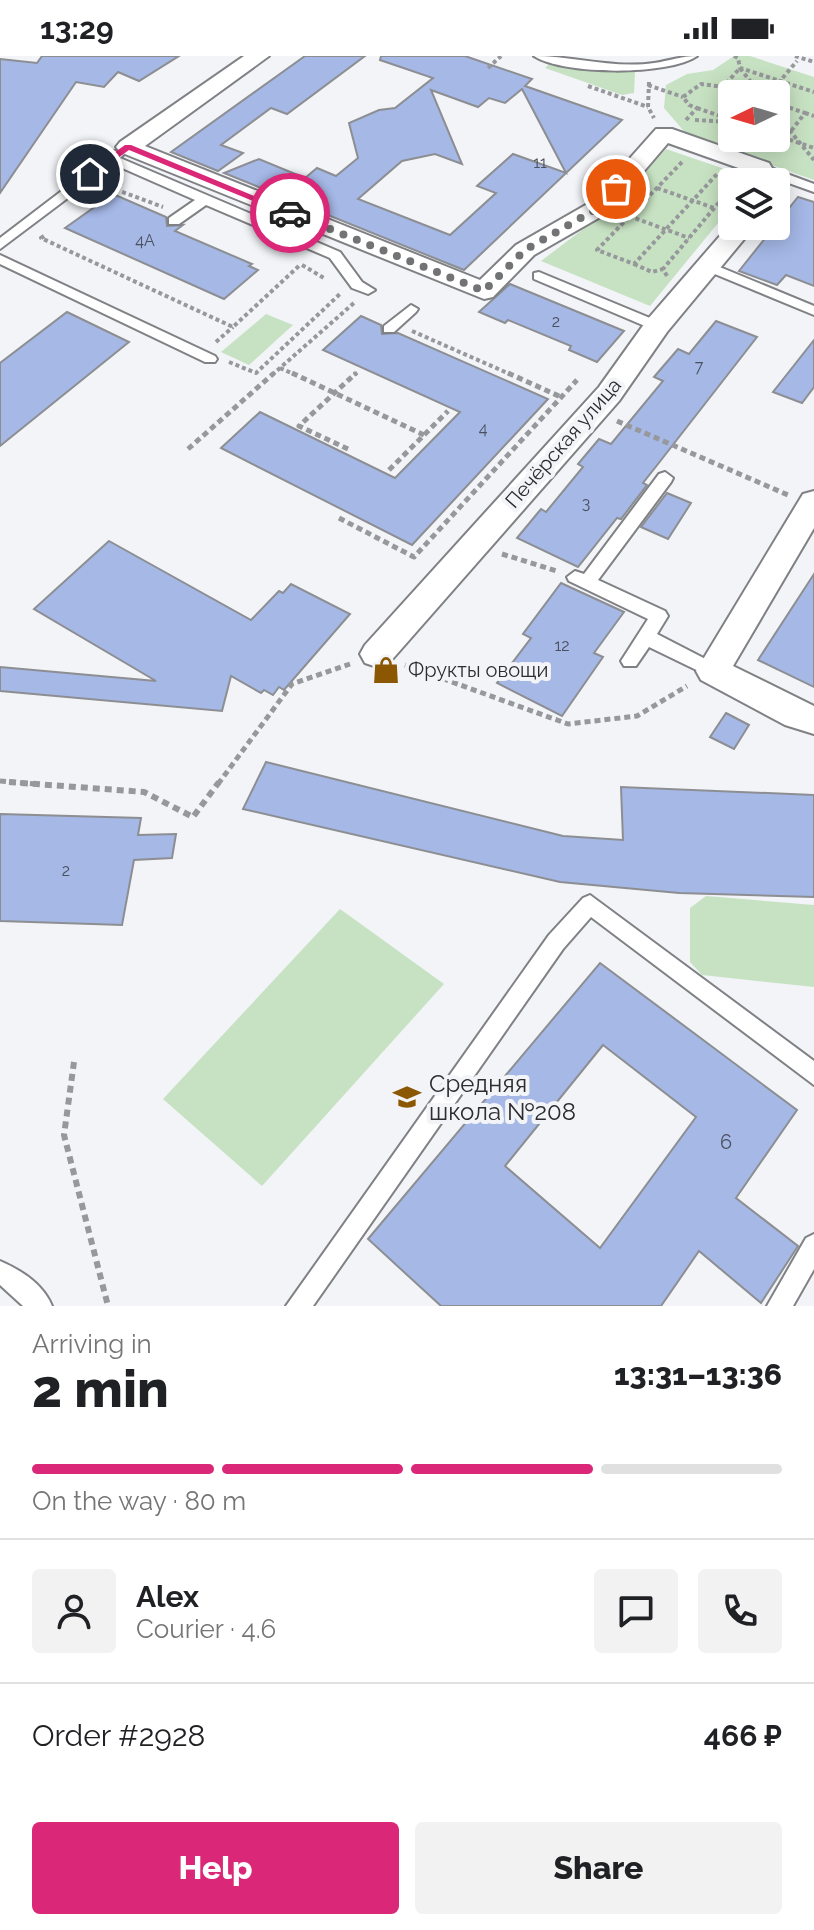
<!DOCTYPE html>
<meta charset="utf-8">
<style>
:root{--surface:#fff;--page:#f2f2f2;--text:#202124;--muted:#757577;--line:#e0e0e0;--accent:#db2777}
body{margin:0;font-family:Raleway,sans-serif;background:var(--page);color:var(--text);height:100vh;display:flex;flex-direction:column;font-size:30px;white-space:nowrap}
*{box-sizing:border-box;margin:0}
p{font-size:26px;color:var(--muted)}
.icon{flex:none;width:44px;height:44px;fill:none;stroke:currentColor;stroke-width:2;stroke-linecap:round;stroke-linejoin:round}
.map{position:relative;height:1250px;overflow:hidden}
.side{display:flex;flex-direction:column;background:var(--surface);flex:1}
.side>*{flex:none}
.needle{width:52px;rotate:265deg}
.tools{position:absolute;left:718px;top:24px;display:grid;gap:16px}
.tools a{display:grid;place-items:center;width:72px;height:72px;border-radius:8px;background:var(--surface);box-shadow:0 4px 20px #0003;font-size:40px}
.pin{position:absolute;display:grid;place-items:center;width:68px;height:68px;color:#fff;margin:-34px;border:4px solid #fff;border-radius:50%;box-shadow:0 2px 8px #0007}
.courier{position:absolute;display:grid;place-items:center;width:80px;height:80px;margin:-40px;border:6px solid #db2777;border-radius:50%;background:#fff;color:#222;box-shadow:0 2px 10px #0007}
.summary em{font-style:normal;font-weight:800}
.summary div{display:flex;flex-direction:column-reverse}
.summary{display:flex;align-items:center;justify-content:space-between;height:136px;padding:0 32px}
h1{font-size:52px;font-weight:800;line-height:60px}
.bar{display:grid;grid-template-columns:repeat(4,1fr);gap:12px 8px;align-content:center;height:96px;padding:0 32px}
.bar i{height:10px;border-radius:6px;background:var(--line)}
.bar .on{background:var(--accent)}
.bar p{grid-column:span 4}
.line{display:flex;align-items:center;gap:20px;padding:0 32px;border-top:2px solid var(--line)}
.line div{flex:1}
.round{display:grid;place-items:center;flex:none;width:84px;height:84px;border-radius:8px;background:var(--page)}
.primary-button{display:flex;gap:16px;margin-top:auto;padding:16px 32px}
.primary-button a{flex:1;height:92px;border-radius:8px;background:var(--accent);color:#fff;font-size:32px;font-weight:800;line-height:92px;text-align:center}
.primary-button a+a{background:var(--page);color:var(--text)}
.status{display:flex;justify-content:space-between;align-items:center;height:56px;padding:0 40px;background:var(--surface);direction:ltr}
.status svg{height:22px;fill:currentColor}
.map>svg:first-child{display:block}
.green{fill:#c7e2c2;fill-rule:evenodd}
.building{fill:#a5b8e6;stroke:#8c8e92;stroke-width:2;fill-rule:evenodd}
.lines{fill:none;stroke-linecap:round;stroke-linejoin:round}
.lane-casing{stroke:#808185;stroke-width:4}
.street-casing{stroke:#808185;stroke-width:4}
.path-far2{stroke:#97989b;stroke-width:4;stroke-dasharray:4 3;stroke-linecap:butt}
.path-far1{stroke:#97989b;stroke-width:5;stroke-dasharray:6 4;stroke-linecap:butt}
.path{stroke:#97989b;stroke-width:6;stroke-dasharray:7 5;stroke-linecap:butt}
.lane{fill:#fff;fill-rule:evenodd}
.street{fill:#fff;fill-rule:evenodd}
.route{fill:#db2777}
.done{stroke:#727375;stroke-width:8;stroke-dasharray:0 14.4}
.labels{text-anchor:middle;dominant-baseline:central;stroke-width:8;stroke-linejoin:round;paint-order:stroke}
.number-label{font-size:16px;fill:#4b505d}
.street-label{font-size:20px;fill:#2d2d2f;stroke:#f2f4f8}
.poi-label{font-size:20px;fill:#2d2d2f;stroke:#f2f4f8;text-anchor:start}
.near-number-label{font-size:20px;fill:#4b505d}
.near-poi-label{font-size:24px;fill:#2d2d2f;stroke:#f2f4f8;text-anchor:start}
</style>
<div class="status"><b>13:29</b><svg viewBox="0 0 49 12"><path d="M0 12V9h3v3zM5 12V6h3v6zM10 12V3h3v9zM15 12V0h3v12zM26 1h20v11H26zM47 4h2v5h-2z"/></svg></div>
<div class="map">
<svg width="814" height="1250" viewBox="0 0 814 1250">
<rect width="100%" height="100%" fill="#f2f4f8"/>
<!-- green -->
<g class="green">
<path d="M734 0H750L814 21V124L688 80 664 52 666 29 687 18 713 14ZM732 38H776V82H732Z"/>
<polygon points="550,7 589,14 635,16 634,37 622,39 545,12"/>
<polygon points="666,93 754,123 752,126 732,126 732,150 650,250 541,205 615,149"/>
<polygon points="266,258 293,269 249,309 221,296"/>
<polygon points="706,840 814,849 814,931 702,919 690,906 690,852"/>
<polygon points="340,853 444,928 262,1130 163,1043"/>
</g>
<!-- building -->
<g class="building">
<polygon points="42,0 179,0 139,25 118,16 104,31 76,26 0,137 0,3 37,7"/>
<polygon points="305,0 365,0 287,58 271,52 221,89 243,97 218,115 171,96"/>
<path d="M381 0H465L532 23 525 30 622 64 464 214 224 117 259 103 305 122 317 112 336 120 358 102 349 67 379 54 395 52 433 22 380 4ZM522 33 566 117 513 98 477 130 496 137 450 179 358 143 402 105 435 98 462 108 431 34 478 51 489 42 505 47Z"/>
<polygon points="113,138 166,161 167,170 183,169 175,175 252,208 249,210 258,214 224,243 65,172"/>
<polygon points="798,141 814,146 814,230 786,219 777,229 739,215"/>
<polygon points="510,228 624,275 597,306 569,294 571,290 508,264 505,267 479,256"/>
<polygon points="67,256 129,286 0,390 0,307"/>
<polygon points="361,260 381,269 382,278 398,277 548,343 412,489 221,392 260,356 395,422 460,356 323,294"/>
<polygon points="716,265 757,281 658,408 643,427 647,429 621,463 617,462 578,511 517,482 541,453 546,456 583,411 578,408 599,383 611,388 663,325 654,321 678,293 689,298"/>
<polygon points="814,284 814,331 802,347 773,336"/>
<polygon points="667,437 691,447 668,483 641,471"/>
<polygon points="109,485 251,564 279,535 283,537 291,528 350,558 284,634 279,631 273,639 264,634 261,637 231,620 222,655 0,635 0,611 156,625 34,553"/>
<polygon points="814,518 814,631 758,604"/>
<polygon points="561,527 624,556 594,597 603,601 562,660 497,627 531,582 523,578"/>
<polygon points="726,657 749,669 734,693 710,681"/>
<polygon points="266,706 563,780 623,784 621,731 814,739 814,841 679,837 560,826 243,753"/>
<polygon points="0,758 141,762 138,779 176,778 172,802 134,804 122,869 0,865"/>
<path d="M600 907 797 1054 736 1142 798 1190 761 1247 699 1195 661 1250H441L368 1183ZM603 989 696 1061 600 1192 505 1110Z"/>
</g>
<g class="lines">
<!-- lane casing -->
<g class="lane-casing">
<g id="lane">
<path d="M534 0C573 0 614 13 654 7 669 5 681 0 697 0 668 20 563 19 534 0Z"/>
<polygon points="114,95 122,95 124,98 120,102 340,196 362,226 375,234 368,238 352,232 330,202 206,149 179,168 169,168 169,162 195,144 113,108 0,193 0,182"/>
<polygon points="760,108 814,128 814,136 755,115 755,109"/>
<polygon points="0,199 215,300 217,303 215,306 205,306 0,208"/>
<polygon points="710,207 814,250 814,259 705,214 703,211"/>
<polygon points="539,216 662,267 664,270 662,273 652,273 534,223 534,217"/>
<polygon points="411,249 418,253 416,256 394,276 384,276 384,270"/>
<polygon points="665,416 673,422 671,426 598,524 665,555 668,560 657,578 719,610 722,615 719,620 713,622 649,591 636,610 624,610 621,605 648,563 569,525 567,521 575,515 584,518 659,418"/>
<polygon points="590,839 814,1005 814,1029 591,861 563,893 313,1250 286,1250 549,879 583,842"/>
<polygon points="814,1178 814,1213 793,1250 767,1250 806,1182"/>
<path d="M0 1205C21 1214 43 1228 52 1250H23L0 1229Z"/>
</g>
</g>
<!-- street casing -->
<g class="street-casing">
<g id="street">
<polygon points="244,0 269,0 145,90 480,224 516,189 591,146 656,73 672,73 769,107 772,112 767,126 743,126 747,115 668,87 609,156 534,199 493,241 484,243 120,96 116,91 120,86"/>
<polygon points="732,166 732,170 755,170 667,276 619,345 389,607 377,611 365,607 360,598 365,589 599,331 647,264"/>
<polygon points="814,435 814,472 733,610 814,650 814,678 785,669 701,624 696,615 803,438"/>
</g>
</g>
<!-- path-far2 -->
<g class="path-far2">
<polyline points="734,0 738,2 740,12 814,36"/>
<polyline points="795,0 814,6"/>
<polyline points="488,12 501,0"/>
<polyline points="649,26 648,51 654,62"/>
<polyline points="648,29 683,41"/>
<polyline points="588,30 648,51"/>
<polyline points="723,31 743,37"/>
<polyline points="769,38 797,5"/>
<polyline points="776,47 805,57 791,75 776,71"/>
<polyline points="732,50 727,55 732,57"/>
<polyline points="697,52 732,64"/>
<polyline points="805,57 814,60"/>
<polyline points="776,58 814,104"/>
<polyline points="686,64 697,52 689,49 683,41 701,28 723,31 740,12 760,38"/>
<polyline points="695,64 732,66"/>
<polyline points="776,79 814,92"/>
<polyline points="682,106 597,194 634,208 718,117"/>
<polyline points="109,131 163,151"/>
<polyline points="657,132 714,152"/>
<polyline points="629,160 689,182"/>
<polyline points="44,180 41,182 233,271 301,208"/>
<polyline points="634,208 652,216 663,213"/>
<polyline points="302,209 324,222"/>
<polyline points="667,220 663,213 731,132"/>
<polyline points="412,275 512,319"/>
<polyline points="216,286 233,271"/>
<polyline points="229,306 256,317 341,237"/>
<polyline points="280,312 296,319"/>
<polyline points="272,319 355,246"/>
<polyline points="354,319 358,316"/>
</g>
<!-- path-far1 -->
<g class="path-far1">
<polyline points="292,317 424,379"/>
<polyline points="508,317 561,341"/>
<polyline points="617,365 788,439"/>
<polyline points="188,393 274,317"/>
<polyline points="348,393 299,370 356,317"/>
<polyline points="389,414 448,355"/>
<polyline points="339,462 414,501 577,324"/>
<polyline points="502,498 557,515"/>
<polyline points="405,609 568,668 637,660 687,630"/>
<polyline points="0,725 35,728"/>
<polyline points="218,728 292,628 350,608"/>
</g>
<!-- path -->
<g class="path">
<polyline points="9,726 144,736 193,761 219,726"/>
<polyline points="74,1006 64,1079 108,1250"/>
</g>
<!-- lane -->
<use href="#lane" class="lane"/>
<!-- street -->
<use href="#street" class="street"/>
</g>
<!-- route -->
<polygon class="route" points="125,89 131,89 295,157 287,159 129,94 93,120 87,120 87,116"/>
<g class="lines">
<!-- done -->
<polyline class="done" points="290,157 484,235 525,194 600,151 616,133"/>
</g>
<!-- icons -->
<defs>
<g id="shop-bare" transform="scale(2.16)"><path d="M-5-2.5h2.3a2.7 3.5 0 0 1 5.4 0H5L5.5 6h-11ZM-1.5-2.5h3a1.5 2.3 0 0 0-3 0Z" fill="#8b5703" stroke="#f2f4f8" stroke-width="2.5" paint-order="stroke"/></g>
<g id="school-bare" transform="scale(2.16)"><path d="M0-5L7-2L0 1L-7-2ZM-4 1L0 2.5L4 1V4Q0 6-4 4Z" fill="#8b5703" stroke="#f2f4f8" stroke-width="2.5" paint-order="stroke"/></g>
</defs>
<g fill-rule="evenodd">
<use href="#shop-bare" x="386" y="614"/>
<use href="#school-bare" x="407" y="1041"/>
</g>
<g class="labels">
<!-- number labels -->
<g class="number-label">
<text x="540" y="106">11</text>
<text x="145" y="184">4А</text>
<text x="556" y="265">2</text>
<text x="699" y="310">7</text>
<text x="483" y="372">4</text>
<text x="586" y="447">3</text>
<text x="562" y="589">12</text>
<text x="66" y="814">2</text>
</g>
<!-- street labels -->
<g class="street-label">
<text transform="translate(563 387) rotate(-49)">Печёрская улица</text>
</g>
<!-- poi labels -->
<g class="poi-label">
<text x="408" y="614">Фрукты овощи</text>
</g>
<!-- near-number labels -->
<g class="near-number-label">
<text x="726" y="1086">6</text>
</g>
<!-- near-poi labels -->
<g class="near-poi-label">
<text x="429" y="1027">Средняя<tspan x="429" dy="28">школа №208</tspan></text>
</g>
</g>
</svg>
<div class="tools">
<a><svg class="needle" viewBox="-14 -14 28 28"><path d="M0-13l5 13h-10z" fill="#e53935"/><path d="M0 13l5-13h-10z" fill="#757577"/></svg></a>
<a><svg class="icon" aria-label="layers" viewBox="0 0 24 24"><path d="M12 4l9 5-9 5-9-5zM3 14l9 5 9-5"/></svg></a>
</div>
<div class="pin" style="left:616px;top:133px;background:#ea580c"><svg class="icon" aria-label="bag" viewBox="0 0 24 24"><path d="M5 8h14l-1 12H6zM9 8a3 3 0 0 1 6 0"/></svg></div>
<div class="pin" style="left:90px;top:118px;background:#1f2937"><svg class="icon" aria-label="home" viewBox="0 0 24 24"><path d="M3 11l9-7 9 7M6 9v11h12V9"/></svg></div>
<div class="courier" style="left:290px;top:157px"><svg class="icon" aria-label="car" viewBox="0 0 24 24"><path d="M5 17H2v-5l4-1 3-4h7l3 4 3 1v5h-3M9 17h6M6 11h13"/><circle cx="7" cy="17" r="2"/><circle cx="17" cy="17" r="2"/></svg></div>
</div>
<section class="side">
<div class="summary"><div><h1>2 min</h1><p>Arriving in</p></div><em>13:31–13:36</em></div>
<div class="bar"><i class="on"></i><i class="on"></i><i class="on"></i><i></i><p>On the way · 80 m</p></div>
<div class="line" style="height:144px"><a class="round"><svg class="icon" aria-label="person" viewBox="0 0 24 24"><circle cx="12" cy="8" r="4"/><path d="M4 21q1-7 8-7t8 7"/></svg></a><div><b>Alex</b><p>Courier · 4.6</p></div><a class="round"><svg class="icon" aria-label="chat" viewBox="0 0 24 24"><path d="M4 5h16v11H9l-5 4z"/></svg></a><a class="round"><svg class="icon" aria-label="phone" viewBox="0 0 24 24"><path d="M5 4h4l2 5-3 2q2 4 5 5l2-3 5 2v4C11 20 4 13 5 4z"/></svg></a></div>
<div class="line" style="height:104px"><div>Order #2928</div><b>466 ₽</b></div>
<div class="primary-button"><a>Help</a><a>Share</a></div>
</section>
